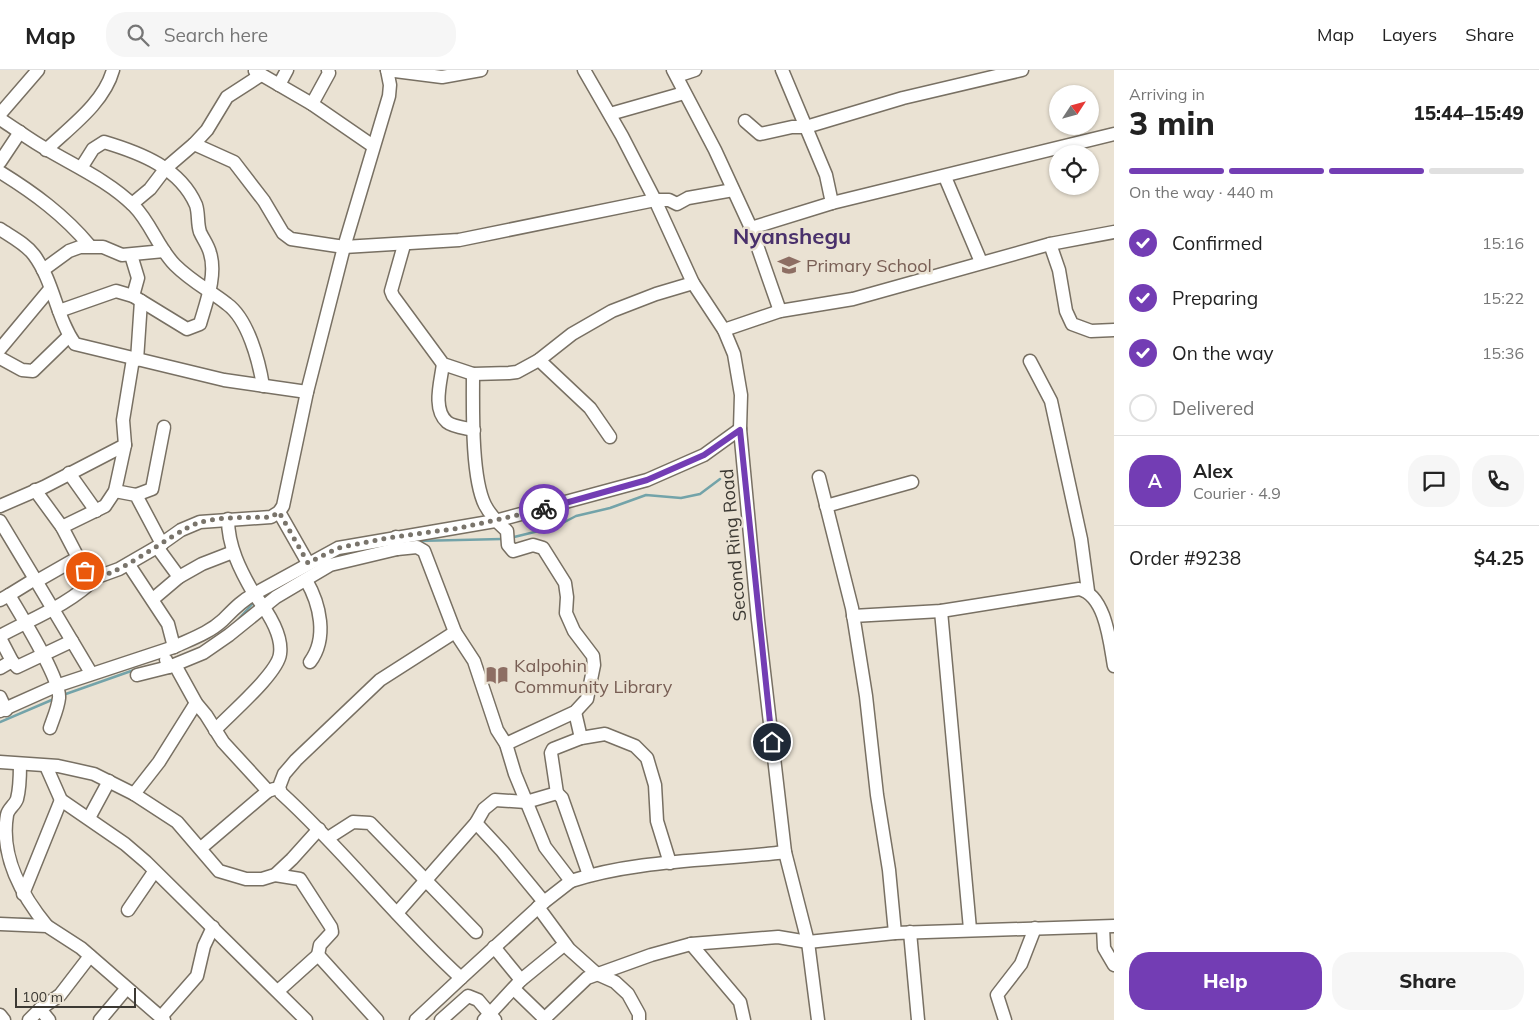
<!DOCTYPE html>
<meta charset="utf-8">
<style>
:root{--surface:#fff;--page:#f6f6f6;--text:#222;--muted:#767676;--line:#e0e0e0;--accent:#733db4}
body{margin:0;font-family:Mulish,sans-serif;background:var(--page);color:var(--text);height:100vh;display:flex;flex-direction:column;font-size:19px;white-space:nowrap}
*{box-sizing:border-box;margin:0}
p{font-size:16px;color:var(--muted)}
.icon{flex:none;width:28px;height:28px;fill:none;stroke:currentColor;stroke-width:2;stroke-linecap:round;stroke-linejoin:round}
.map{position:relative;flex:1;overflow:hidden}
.panel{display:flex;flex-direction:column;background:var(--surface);width:425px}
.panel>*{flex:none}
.needle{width:32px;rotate:54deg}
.controls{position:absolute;left:1049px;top:15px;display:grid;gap:10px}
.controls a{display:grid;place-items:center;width:50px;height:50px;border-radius:50%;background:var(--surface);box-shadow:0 1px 4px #0004;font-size:25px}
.scale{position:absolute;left:15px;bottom:12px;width:121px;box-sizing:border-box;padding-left:5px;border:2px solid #3c3933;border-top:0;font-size:14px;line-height:18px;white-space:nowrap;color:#3c3933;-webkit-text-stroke:4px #eae2d3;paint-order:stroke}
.pin{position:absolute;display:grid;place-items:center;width:42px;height:42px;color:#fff;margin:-21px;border:2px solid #fff;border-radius:50%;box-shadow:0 1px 5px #0007}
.courier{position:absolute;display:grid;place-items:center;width:50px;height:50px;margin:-25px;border:4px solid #733db4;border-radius:50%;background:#fff;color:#222;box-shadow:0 1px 6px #0007}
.summary em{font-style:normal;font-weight:800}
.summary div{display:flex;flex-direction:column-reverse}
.summary{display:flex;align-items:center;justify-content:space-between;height:85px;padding:0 15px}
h1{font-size:32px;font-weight:800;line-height:38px}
.bar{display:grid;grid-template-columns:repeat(4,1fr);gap:8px 5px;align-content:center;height:60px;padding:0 15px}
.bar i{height:6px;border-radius:4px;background:var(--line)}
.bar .current{background:var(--accent)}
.bar p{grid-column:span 4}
.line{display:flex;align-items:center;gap:12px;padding:0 15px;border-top:1px solid var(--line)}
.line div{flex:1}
.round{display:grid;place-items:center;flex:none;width:52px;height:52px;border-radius:20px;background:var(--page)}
ol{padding:0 15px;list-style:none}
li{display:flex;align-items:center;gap:15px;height:55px}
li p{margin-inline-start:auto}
li .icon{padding:5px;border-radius:50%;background:var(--accent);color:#fff;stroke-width:4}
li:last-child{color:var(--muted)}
li i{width:28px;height:28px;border:2px solid var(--line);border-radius:50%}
.primary-button{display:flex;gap:10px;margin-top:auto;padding:10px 15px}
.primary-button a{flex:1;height:58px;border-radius:20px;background:var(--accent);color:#fff;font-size:20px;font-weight:800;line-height:58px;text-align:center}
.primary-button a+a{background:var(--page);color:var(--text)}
header{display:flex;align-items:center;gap:30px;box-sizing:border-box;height:70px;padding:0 25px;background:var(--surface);border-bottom:1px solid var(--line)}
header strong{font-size:24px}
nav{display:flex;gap:28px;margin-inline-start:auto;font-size:18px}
.search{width:350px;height:45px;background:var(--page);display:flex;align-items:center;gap:12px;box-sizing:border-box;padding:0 18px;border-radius:20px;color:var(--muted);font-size:19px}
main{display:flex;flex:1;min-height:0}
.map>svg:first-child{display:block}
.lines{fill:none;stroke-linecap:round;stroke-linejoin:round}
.stream{stroke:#73a3a9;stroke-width:2.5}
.minor-casing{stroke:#787063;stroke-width:15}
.minor{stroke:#fff;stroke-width:12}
.done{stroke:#79746b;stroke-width:5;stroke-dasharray:0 9}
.route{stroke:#733db4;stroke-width:6}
.labels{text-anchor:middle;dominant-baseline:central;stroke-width:5;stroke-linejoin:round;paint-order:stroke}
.education-label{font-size:18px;fill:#785e54;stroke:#eae2d3;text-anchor:start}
.street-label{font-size:18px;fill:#3c3933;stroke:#eae2d3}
.district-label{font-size:22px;font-weight:bold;fill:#49306b;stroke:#eae2d3}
</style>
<header>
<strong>Map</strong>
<div class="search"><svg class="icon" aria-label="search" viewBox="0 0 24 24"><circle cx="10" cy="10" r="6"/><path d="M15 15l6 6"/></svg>Search here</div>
<nav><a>Map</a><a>Layers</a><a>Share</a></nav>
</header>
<main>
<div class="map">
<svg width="1114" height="950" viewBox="0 0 1114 950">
<rect width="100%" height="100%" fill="#eae2d3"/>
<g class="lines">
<!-- stream -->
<g class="stream">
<polyline points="510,468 555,457 576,446 610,438 646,425 681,428 700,424 720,409"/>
<polyline points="416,471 502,469"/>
<polyline points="338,487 349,482"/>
<polyline points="236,552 254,532"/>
<polyline points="63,625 134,600"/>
<polyline points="0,652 54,629"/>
<polyline points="19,849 36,849"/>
</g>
<!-- minor casing -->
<g class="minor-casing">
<g id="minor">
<polyline points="387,0 442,7 481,0"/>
<polyline points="584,0 622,66 655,130 693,213 724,260 734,284 741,325 740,359 758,550 785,782 808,872 818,950"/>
<polyline points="673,0 715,80 751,158 780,241"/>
<polyline points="782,0 826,105 832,133"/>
<polyline points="255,1 312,34 373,76"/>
<polyline points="677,6 695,0"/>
<polyline points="279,15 287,0"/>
<polyline points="312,34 329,3 328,0"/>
<polyline points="0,44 38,0"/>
<polyline points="610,44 684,23"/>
<path d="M0 49C16 59 31 71 48 80 77 97 110 112 134 136 151 153 158 178 175 195 192 212 209 220 227 234 248 249 259 291 263 316"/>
<polyline points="745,51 760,64 792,57 806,57 903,28 1022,0"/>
<polyline points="194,74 234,92 264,131 283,163 291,169 344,177 459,170 655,130 669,130 677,134 688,128 733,120"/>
<path d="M46 80C70 57 104 33 113 0"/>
<polyline points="0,92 20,62"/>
<path d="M0 102C34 123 64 145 90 176"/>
<polyline points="945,107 981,192"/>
<polyline points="132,134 150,119 166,98 194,74 207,60 227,27 261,5"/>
<polyline points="751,158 832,133 1114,64"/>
<path d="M0 159C12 167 26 174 34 185 54 212 56 247 75 274L224 310 307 322"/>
<polyline points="1050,174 1059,200 1066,241 1072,254 1091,261 1114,260"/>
<polyline points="404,175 391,221 393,226 443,294 473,304 509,303 517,302 539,290 572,264 612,241 656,224 693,213"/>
<polyline points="131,185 138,208 133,226"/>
<polyline points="43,200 69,181 80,177 103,177 122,185 164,181"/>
<path d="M59 241 116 221 133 226 187 259 200 254C206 233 217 205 210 183 208 175 203 169 200 162 197 153 199 144 196 135 180 98 141 83 104 72L93 79 81 98"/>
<polyline points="724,260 780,241 853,229 1050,174 1114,162"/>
<polyline points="0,279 50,219"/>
<polyline points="0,288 22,300 33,301 69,266"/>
<polyline points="137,290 141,231"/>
<polyline points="539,290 590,338 610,367"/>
<polyline points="1030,291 1051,331 1081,469 1088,521"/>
<path d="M443 294C441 311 432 339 447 352 453 357 466 358 474 360"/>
<path d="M473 304C473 336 471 407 485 435 490 445 498 453 507 461L508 475 513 481 533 475 543 478 565 513 567 527 566 543 574 561 593 586 594 595 587 629 575 642 506 674"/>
<polyline points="69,403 96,441"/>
<polyline points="819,407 852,538 866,626 877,725 889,800 895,863"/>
<polyline points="35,420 62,457 85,501 90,507 97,507 119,499 157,477 181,460 200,452 271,447 279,442 283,436 307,322 344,177 389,26 390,15 387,0"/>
<polyline points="115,421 136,425 162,474"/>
<polyline points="136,425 152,419 164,357"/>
<polyline points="0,436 44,417 125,375"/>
<polyline points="826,436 912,412"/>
<polyline points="279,442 308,493"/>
<polyline points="0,451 35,509"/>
<polyline points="62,457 105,436 115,421 125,375 123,350 133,289"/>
<polyline points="396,467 397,479 417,477 424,481 455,562 474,591 497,660 506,674 515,704 545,777 571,811 544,832 461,908"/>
<path d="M129 495 168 554 174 577C191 569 209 563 223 550 233 540 241 531 254 524 240 500 228 476 228 449"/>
<polyline points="179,507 202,494 233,482"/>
<path d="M306 510C320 534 328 568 310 592"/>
<polyline points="37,511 79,487"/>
<polyline points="9,525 35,509 72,571"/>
<polyline points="153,529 179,507 157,477"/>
<path d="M0 530 9 525C20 544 61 609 59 628 58 638 53 649 50 658"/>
<polyline points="941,541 970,859"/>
<path d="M853 546 941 541 1079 519C1106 525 1110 574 1114 596"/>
<path d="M0 566C33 548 69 535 97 507"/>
<polyline points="0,568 12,591"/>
<polyline points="175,595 196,633 206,645 223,672 268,721"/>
<polyline points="169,597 203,583 229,565 276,527 330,495 397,479"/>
<polyline points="0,598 12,591 17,597 72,571 91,603"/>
<polyline points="137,605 169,597 166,590"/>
<polyline points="0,627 6,640"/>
<polyline points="0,641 56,616 174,577"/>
<polyline points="575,642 581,668"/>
<path d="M215 660C230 644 278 603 280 584 283 564 265 538 254 524L338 478 495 451 647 410 704 385 740 359"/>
<polyline points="0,692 58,696 94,704 134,724 177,752 219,801 246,809 262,809 275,805 292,789 319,759"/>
<path d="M20 694C20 705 20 718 17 729 15 735 8 739 7 745 0 786 22 826 47 856"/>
<polyline points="46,696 61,730 125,774 146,792 306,950"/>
<polyline points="557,723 551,683 553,679 581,668 605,664 635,676 647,688 655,715 657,751 670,793"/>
<polyline points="134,724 159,692 196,633"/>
<polyline points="89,748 109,711"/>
<polyline points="476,753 502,781 544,832"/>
<polyline points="328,768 353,752 370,753 476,862"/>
<polyline points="201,778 268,721 274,719"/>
<polyline points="275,805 300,809 331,857 332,862 320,875 318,885"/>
<path d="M571 811C639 789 715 791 785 782"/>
<polyline points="23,824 61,730"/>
<polyline points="538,837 569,879 597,904 615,912 628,924 639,944 639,950"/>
<polyline points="128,840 154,802"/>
<polyline points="397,843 476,753 484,739 495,730 526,732 557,723 562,728 589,805"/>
<polyline points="0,854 47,856 81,878 164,950"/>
<polyline points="1103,857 1104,878 1114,895"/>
<polyline points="910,862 918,950"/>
<polyline points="691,874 740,932 744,950"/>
<polyline points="494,877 521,910"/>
<polyline points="514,919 546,950"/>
<polyline points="278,921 318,885 377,950"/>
<polyline points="40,939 49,950"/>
<polyline points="0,945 4,950"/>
<polyline points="161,947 197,906 204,876 213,857"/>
<polyline points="29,950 40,939 60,925 90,886"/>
<polyline points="100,950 126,919"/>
<path d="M416 950 461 908C397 850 345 781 281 723L279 717 284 704 296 690 380 610 455 562"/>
<polyline points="441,950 468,926 478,930 495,950"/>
<polyline points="484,950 521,910 565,874"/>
<polyline points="543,950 587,908 651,885 691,874 778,867 808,872 895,863 1114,856"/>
<polyline points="1005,950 997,925 1021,894 1035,858"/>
</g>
</g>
<!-- minor -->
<use href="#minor" class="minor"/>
</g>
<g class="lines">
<!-- done -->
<path class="done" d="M85 501C87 503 88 505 90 506 108 515 177 459 198 453 221 446 248 448 271 447L279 442 308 493 338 478 387 468 460 458 544 439"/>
<!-- route -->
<polyline class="route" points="544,439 647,410 704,385 740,360 772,672"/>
</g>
<!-- icons -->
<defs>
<g id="school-bare" transform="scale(1.725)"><path d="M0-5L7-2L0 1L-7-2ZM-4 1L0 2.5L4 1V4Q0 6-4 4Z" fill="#8d6e63" stroke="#eae2d3" stroke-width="2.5" paint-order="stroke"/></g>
<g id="library-bare" transform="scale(1.725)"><path d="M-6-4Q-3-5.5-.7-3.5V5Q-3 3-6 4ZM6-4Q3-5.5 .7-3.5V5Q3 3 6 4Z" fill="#8d6e63" stroke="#eae2d3" stroke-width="2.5" paint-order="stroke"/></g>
</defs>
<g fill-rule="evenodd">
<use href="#school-bare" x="789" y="195"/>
<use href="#library-bare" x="497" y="605"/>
</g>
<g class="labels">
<!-- education labels -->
<g class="education-label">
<text x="806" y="195">Primary School</text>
<text x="514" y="595">Kalpohin<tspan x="514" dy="21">Community Library</tspan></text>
</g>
<!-- street labels -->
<g class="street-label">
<text transform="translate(733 475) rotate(-95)">Second Ring Road</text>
</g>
<!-- district labels -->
<g class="district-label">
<text x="792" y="166">Nyanshegu</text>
</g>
</g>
</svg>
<div class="controls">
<a><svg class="needle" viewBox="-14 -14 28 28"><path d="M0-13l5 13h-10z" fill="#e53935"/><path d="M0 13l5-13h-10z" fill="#767676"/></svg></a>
<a><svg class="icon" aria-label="locate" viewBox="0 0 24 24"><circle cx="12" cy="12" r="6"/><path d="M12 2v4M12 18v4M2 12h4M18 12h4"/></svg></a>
</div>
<div class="scale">100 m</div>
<div class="pin" style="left:85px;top:501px;background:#ea580c"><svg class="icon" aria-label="bag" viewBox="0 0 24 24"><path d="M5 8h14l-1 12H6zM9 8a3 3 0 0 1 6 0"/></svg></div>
<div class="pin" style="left:772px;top:672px;background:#1f2937"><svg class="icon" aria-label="home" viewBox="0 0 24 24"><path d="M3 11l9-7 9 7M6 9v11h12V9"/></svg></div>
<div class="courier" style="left:544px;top:439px"><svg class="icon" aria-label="bike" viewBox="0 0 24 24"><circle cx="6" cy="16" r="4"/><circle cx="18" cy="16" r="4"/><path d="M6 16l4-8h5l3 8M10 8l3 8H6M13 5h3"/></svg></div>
</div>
<section class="panel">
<div class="summary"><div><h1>3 min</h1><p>Arriving in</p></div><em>15:44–15:49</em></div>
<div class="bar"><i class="current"></i><i class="current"></i><i class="current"></i><i></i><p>On the way · 440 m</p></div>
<ol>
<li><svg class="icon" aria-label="check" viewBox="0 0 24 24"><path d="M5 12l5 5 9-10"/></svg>Confirmed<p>15:16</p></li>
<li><svg class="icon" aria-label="check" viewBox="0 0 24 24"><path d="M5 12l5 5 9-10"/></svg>Preparing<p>15:22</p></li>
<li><svg class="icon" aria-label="check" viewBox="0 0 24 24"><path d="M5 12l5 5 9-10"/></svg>On the way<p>15:36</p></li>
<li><i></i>Delivered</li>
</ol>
<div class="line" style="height:90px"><b class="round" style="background:var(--accent);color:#fff">A</b><div><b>Alex</b><p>Courier · 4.9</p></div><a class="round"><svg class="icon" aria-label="chat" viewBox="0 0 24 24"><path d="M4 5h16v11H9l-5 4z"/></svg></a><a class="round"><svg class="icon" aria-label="phone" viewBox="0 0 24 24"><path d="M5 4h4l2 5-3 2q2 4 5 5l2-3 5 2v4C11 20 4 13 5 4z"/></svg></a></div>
<div class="line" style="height:65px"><div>Order #9238</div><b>$4.25</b></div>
<div class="primary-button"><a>Help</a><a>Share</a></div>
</section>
</main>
